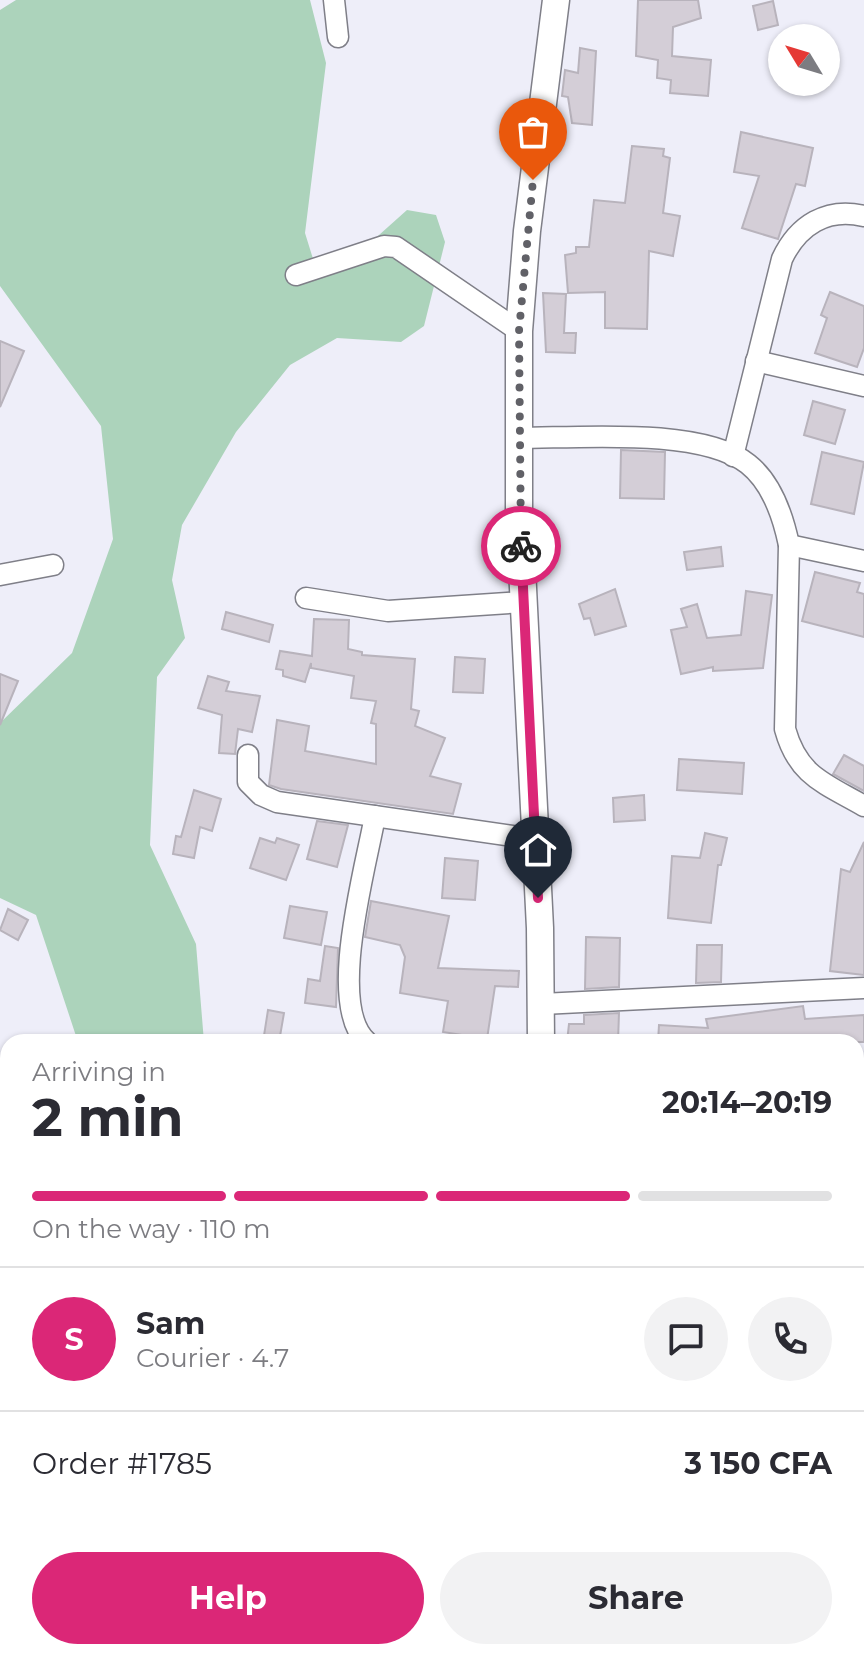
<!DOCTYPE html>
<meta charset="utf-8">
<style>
:root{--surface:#fff;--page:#f2f2f3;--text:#2b2b33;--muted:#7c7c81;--line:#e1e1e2;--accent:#db2777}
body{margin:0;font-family:Montserrat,sans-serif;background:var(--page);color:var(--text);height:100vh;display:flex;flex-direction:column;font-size:30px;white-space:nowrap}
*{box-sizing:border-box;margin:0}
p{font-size:26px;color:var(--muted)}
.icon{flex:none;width:44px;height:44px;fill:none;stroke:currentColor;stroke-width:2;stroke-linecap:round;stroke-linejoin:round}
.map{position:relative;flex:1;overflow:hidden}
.drawer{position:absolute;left:0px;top:1034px;width:864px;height:626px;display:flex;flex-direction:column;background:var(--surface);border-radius:24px 24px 0 0;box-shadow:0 2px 6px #0004}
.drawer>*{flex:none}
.needle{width:52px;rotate:308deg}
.fabs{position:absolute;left:768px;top:24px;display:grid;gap:16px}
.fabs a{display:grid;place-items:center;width:72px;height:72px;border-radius:50%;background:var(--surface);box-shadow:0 2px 6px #0004;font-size:40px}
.pin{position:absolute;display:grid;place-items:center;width:68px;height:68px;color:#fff;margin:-82px -34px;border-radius:50% 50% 50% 0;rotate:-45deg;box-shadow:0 0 8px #0007}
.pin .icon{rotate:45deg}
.courier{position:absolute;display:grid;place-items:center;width:80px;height:80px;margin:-40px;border:6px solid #db2777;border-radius:50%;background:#fff;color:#222;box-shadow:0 2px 10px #0007}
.headline em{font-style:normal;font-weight:700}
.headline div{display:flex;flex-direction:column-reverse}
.headline{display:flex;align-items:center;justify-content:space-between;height:136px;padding:0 32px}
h1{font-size:52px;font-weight:700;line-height:60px}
.bar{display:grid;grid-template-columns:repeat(4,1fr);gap:12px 8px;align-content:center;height:96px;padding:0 32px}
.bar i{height:10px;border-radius:6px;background:var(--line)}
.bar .active{background:var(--accent)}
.bar p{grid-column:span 4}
.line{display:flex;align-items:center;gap:20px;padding:0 32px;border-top:2px solid var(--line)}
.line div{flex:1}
.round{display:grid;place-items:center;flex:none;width:84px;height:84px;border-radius:42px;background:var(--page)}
.cta{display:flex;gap:16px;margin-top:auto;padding:16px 32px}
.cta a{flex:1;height:92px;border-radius:48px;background:var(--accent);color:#fff;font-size:32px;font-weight:700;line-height:92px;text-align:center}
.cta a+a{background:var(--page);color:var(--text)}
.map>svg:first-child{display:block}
.green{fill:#acd3bb}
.building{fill:#d4ced7;stroke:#b8b3bc;stroke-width:2}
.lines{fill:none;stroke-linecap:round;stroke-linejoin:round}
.minor-casing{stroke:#7f7f88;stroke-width:23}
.tertiary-casing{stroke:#7f7f88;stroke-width:29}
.minor{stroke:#fff;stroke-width:20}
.tertiary{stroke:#fff;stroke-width:26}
.done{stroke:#616167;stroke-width:8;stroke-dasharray:0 14.4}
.route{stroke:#db2777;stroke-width:10}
</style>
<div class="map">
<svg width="864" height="1659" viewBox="0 0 864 1659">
<rect width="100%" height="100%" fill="#eeeef9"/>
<!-- green -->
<g class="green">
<polygon points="16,0 310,0 326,63 305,233 314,262 341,269 407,210 436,215 445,242 424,326 401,342 337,338 290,365 236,432 182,525 172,580 185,638 157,677 150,845 196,944 204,1042 78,1042 36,915 0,898 0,723 72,653 113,539 101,426 0,286 0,10"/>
<polygon points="856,1139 864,1139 864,1391 856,1393"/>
</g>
<!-- building -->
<g class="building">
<polygon points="638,0 698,0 701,18 673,27 672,56 711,60 708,96 670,93 671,80 657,78 658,60 636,56"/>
<polygon points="773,1 778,25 758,30 753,6"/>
<polygon points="580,48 596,51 592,125 572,123 568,97 562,96 565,70 578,73"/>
<polygon points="741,132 813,148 805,186 796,184 778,239 742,228 759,176 734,172"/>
<polygon points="632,146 664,149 663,156 670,158 663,213 680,216 673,256 649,251 647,329 605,328 605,292 568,293 565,255 576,253 576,247 589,247 594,200 625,203"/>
<polygon points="830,292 864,306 864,348 857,367 815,353 827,318 821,315"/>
<polygon points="543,293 566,294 564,333 576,333 575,353 546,352"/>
<polygon points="0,341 24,351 0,407"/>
<polygon points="813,401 845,410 835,444 804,435"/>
<polygon points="621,450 665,452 664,499 620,498"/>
<polygon points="822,452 864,462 854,514 811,504"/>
<polygon points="721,547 723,566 687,570 684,552"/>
<polygon points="815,572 860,583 857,592 864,594 864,637 802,621"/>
<polygon points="615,589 626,626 595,635 590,618 584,619 579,604"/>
<polygon points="746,591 772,595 763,668 713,671 713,667 681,674 671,630 687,627 681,609 697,604 707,638 741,635"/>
<polygon points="226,612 273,625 269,642 222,629"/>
<polygon points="314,619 349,620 348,649 362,652 362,655 415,659 411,709 419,711 415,726 445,738 430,776 461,784 453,814 281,789 269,785 277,720 309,726 305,751 376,764 376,724 371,723 376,701 351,698 354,676 311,668 311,663 305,682 283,676 283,670 276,669 280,651 312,656"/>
<polygon points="455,657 485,659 483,693 453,692"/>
<polygon points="0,674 18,681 0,725"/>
<polygon points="208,676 229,682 226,691 260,696 252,732 238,729 235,754 219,753 222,715 198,708"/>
<polygon points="844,755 864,766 864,791 833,774"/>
<polygon points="679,759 744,763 742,794 677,790"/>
<polygon points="194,790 221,799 212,831 200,827 194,858 173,854 176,836 181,837"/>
<polygon points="644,795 645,820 614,822 613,798"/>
<polygon points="317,821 348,825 337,867 307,859"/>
<polygon points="705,833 727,838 721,865 718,865 711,923 668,918 672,856 700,858"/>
<polygon points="260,838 275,843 277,838 299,845 286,880 250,868"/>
<polygon points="864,842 864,975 830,971 841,869 850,872"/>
<polygon points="445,858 478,861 475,900 442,898"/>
<polygon points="371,901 449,916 438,968 519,971 518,987 495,986 487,1039 443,1032 448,1001 400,993 405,957 400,945 365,937"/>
<polygon points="290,906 327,912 321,945 284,938"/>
<polygon points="8,909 28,920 18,940 0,930"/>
<polygon points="586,937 620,938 619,987 585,989"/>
<polygon points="697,945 722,945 721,982 696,983"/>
<polygon points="325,946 338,948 336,1007 305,1003 308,979 320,981"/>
<polygon points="803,1006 805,1019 864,1015 864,1042 658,1042 659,1025 708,1028 706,1019"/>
<polygon points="268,1010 284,1013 279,1042 263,1042"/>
<polygon points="619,1013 618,1042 567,1042 569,1024 584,1024 584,1015"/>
</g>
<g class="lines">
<!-- minor casing -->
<g class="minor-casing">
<g id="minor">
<polyline points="334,0 338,37"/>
<polyline points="296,275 384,246 396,247 519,331"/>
<polyline points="756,361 864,386"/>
<path d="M518 438C578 438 701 427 748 464 772 483 783 516 789 545L785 729C798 776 824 783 864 806"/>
<path d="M733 456 782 259C798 225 827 207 864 216"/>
<polyline points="789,545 864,561"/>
<polyline points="0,575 53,565"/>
<polyline points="306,598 388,611 523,602"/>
<polyline points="248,755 248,782 261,795 277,802 534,839"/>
<polyline points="542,1004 864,988"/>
<path d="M367 1042C326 1006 366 867 375 816"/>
<polyline points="0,1112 8,1119"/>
<polyline points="1,1543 8,1532"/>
<polyline points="856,1618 864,1608"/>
<polyline points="856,1647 861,1659"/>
<polyline points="111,1652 117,1659"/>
</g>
</g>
<!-- tertiary casing -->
<g class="tertiary-casing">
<g id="tertiary">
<polyline points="541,1042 540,928 519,508 519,331 527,231 556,0"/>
<polyline points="505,1652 505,1659"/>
</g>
</g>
<!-- minor -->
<use href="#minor" class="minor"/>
<!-- tertiary -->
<use href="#tertiary" class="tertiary"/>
</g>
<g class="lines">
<!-- done -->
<polyline class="done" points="521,546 519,331 533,180"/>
<!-- route -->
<polyline class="route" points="521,546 538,898"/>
</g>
</svg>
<div class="fabs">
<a><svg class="needle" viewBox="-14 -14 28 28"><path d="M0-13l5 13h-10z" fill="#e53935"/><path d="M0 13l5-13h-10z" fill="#7c7c81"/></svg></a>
</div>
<div class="pin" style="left:533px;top:180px;background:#ea580c"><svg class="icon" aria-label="bag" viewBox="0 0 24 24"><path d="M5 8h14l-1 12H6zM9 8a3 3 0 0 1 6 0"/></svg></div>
<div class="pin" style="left:538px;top:898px;background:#1f2937"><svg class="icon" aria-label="home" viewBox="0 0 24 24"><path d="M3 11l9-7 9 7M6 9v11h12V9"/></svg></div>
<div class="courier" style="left:521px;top:546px"><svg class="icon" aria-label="bike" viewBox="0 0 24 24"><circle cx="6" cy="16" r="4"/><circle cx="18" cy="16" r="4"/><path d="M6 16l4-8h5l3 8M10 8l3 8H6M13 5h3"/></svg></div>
<section class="drawer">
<div class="headline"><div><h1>2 min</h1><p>Arriving in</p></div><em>20:14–20:19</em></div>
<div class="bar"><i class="active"></i><i class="active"></i><i class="active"></i><i></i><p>On the way · 110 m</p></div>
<div class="line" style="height:144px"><b class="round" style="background:var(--accent);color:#fff">S</b><div><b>Sam</b><p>Courier · 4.7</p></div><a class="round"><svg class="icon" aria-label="chat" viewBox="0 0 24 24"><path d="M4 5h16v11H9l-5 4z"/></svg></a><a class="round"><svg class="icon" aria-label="phone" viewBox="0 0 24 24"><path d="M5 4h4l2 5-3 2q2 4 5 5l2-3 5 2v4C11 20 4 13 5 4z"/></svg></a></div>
<div class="line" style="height:104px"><div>Order #1785</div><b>3 150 CFA</b></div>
<div class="cta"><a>Help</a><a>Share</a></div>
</section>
</div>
